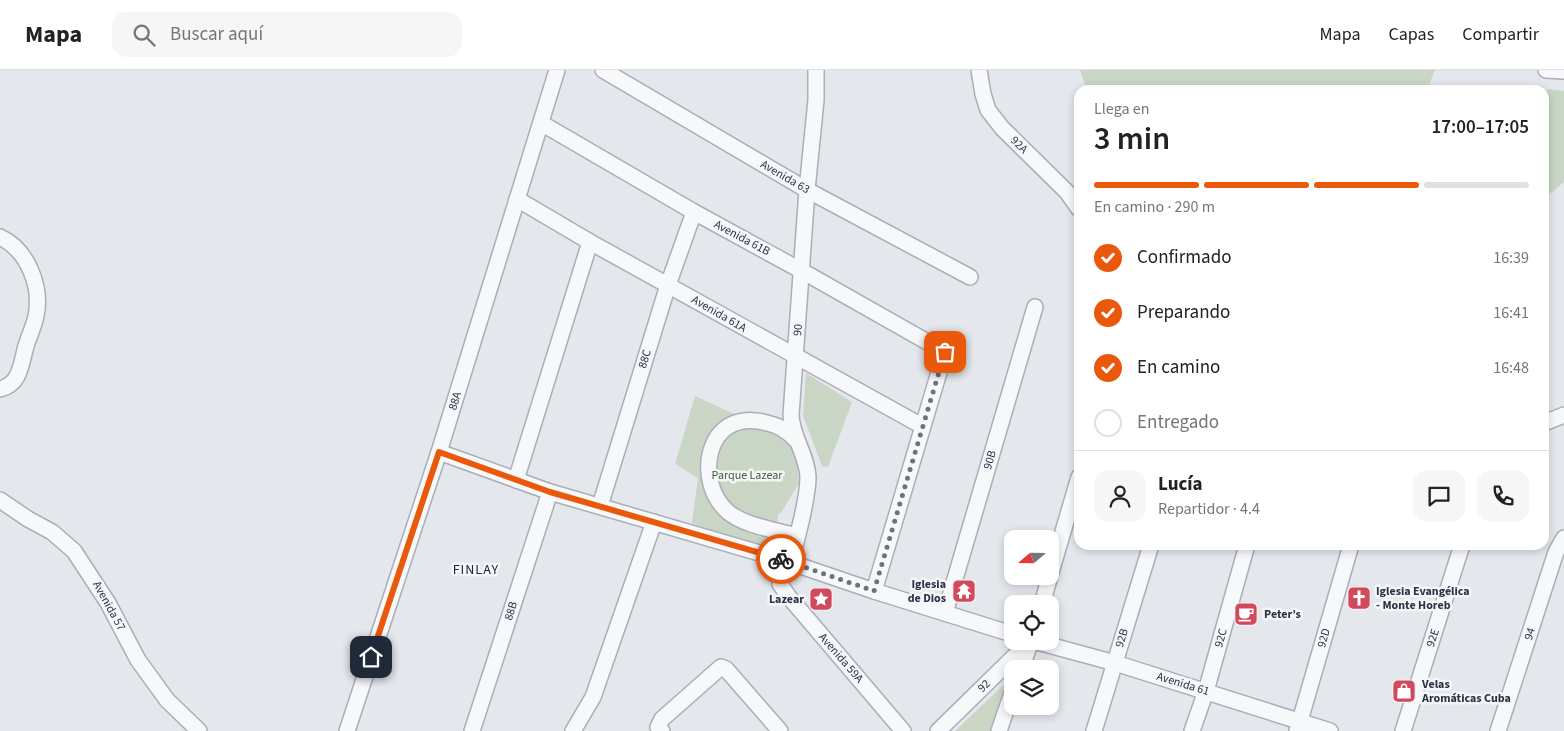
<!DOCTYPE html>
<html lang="es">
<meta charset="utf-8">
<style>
:root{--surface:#fff;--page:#f6f6f6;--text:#222;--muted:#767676;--line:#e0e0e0;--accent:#ea580c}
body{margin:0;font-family:"Source Sans 3",sans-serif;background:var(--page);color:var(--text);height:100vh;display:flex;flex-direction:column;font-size:19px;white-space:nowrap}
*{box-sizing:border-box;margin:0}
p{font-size:16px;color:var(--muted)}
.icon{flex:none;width:28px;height:28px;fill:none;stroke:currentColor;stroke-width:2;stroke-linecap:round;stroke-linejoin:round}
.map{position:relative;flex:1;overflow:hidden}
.panel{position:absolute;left:1074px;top:15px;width:475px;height:465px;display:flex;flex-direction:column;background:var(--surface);border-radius:15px;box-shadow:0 2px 8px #0003}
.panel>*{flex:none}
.needle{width:32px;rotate:250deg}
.fabs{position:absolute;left:1004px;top:460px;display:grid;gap:10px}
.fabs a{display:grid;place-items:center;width:55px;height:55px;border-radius:10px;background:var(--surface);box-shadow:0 2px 8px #0003;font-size:25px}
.pin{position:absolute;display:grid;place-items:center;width:42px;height:42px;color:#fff;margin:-21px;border-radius:10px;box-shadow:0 2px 8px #0006}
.courier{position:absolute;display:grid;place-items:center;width:50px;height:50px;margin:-25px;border:4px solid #ea580c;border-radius:50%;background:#fff;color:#222;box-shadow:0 1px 6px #0007}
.headline em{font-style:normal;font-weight:600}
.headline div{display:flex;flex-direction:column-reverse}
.headline{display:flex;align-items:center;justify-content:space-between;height:85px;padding:0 20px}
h1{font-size:32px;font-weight:600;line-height:38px}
.bar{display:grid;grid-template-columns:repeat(4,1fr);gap:8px 5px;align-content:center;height:60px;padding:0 20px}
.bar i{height:6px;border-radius:4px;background:var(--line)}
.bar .current{background:var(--accent)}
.bar p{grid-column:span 4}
.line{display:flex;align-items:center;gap:12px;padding:0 20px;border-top:1px solid var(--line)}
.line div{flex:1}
.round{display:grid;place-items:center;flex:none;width:52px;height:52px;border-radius:15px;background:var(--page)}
ol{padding:0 20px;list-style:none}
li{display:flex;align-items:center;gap:15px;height:55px}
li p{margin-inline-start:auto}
li .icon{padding:5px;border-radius:50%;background:var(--accent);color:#fff;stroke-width:4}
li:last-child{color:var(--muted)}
li i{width:28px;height:28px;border:2px solid var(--line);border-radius:50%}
header{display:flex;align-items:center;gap:30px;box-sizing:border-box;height:70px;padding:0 25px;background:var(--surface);border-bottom:1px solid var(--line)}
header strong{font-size:24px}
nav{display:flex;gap:28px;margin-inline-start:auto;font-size:18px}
.search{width:350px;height:45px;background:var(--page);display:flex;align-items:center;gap:12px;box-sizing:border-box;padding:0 18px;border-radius:15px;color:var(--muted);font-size:19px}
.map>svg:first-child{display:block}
.green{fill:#c9d6c5}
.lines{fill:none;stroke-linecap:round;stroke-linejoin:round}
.minor-casing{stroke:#a9aeb7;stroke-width:18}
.minor{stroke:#f7f8fa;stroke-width:15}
.done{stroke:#6c737f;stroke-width:5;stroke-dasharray:0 9}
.route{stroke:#ea580c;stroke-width:6}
.labels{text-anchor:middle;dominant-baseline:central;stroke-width:5;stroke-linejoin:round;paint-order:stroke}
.street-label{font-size:12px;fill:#2b3445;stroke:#f4f6f9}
.park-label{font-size:12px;fill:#3f6138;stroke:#f4f6f9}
.poi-label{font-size:12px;font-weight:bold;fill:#2b3445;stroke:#f4f6f9;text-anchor:start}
.neighbourhood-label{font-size:14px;letter-spacing:1px;fill:#1d2536;stroke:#f4f6f9}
</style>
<header>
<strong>Mapa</strong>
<div class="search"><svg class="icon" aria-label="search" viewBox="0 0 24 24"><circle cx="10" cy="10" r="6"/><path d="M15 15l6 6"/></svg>Buscar aquí</div>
<nav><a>Mapa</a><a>Capas</a><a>Compartir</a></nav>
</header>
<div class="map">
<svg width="1564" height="661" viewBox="0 0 1564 661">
<rect width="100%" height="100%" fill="#e4e7ec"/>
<!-- green -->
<g class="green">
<polygon points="1080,0 1435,0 1427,20 1087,20"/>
<polygon points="1548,19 1564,21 1564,112 1544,129 1544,25"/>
<polygon points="806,303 852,332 828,397 822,396 803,346"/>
<polygon points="695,326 782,366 791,376 797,391 799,413 781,443 778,444 777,485 692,453 698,408 675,394"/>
<polygon points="1011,608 991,661 955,661"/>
</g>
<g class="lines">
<!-- minor casing -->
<g class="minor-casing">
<g id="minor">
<polyline points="603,0 807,120 970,207"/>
<path d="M816 0V30L807 120 791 345C792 368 807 384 808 407 808 427 797 470 791 490 788 499 781 503 780 514L789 527 903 661"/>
<polyline points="979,0 983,24 988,40 1002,58 1067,122 1079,139"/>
<polyline points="1546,0 1564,1"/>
<polyline points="541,53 694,142 802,201 945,282 874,521"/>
<polyline points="517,129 590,172 922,356"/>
<path d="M0 167C28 180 42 217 36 246 34 256 29 266 26 276 21 293 21 314 0 319"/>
<polyline points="1544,353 1564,345"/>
<path d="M796 370C786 359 777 355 763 352 706 339 693 411 728 442 745 456 776 460 796 466"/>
<polyline points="439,382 550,422 780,489 874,521 1012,564"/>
<polyline points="516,410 590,172"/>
<polyline points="0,430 28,449 52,462 74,481 108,533 138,590 167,630 199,661"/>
<polyline points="600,436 668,215 694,142"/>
<polyline points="1050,506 1079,407"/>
<polyline points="1042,534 1050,506"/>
<polyline points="945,543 1035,237"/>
<polyline points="1034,571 1115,593 1330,661"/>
<polyline points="1021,599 1030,574"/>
<polyline points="347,661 439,382 557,0"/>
<polyline points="472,661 550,422"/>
<polyline points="573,661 593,627 654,452"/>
<polyline points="662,661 658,657 662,649 721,597 726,599 780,661"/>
<polyline points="938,661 1030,571"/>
<polyline points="999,661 1012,623"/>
<polyline points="1094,661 1151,475"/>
<polyline points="1192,661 1206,621 1247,475"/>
<polyline points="1297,661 1351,475"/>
<polyline points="1403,661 1462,475"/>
<polyline points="1498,661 1556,482 1564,468"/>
</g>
</g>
<!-- minor -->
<use href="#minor" class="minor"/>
</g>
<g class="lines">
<!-- done -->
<polyline class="done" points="781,489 874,521 945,282"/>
<!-- route -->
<polyline class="route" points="371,587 439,382 550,422 781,489"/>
</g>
<!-- icons -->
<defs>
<g id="temple-square" transform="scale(1.25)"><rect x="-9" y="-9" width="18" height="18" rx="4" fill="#d1495b" stroke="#f4f6f9"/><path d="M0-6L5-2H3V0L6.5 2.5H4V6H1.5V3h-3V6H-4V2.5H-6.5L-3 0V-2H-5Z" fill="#fff"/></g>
<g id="church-square" transform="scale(1.25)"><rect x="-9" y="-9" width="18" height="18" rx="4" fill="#d1495b" stroke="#f4f6f9"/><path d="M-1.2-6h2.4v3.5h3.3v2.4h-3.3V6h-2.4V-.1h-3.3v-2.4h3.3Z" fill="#fff"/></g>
<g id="sight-square" transform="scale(1.25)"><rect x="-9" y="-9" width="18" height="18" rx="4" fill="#d1495b" stroke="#f4f6f9"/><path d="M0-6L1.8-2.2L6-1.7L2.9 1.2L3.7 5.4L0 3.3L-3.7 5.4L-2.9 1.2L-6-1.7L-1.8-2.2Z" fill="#fff"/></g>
<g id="cafe-square" transform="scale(1.25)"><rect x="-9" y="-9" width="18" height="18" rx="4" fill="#d1495b" stroke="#f4f6f9"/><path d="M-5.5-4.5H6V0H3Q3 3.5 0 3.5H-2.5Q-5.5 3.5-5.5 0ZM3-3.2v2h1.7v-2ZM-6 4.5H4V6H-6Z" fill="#fff"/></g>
<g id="shop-square" transform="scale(1.25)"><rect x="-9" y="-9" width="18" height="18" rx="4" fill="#d1495b" stroke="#f4f6f9"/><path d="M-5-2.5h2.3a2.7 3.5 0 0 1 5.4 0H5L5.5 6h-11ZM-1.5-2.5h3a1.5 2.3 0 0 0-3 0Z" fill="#fff"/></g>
</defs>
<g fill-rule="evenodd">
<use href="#temple-square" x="964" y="521"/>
<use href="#church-square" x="1359" y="528"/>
<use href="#sight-square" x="821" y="529"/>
<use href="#cafe-square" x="1246" y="544"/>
<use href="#shop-square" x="1404" y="621"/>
</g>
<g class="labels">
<!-- street labels -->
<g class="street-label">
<text transform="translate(1019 75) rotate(44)">92A</text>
<text transform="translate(785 107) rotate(30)">Avenida 63</text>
<text transform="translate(742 168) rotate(28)">Avenida 61B</text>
<text transform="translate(719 244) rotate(30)">Avenida 61A</text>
<text transform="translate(798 260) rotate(-85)">90</text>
<text transform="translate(645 289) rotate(-73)">88C</text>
<text transform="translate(455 331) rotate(-73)">88A</text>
<text transform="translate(990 390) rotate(-74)">90B</text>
<text transform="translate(109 536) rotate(61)">Avenida 57</text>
<text transform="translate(511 541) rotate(-72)">88B</text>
<text transform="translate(1530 564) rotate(-72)">94</text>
<text transform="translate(1122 568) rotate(-73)">92B</text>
<text transform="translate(1221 568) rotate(-74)">92C</text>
<text transform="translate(1324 568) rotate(-74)">92D</text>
<text transform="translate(1433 568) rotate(-72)">92E</text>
<text transform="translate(841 588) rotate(49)">Avenida 59A</text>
<text transform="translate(1183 614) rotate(17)">Avenida 61</text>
<text transform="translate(984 616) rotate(-44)">92</text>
</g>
<!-- park labels -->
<g class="park-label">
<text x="747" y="405">Parque Lazear</text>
</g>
<!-- poi labels -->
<g class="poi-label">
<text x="946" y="514" text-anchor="end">Iglesia<tspan x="946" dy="14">de Dios</tspan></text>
<text x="1376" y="521">Iglesia Evangélica<tspan x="1376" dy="14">- Monte Horeb</tspan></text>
<text x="804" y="529" text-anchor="end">Lazear</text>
<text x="1264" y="544">Peter’s</text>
<text x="1422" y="614">Velas<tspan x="1422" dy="14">Aromáticas Cuba</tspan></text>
</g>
<!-- neighbourhood labels -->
<g class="neighbourhood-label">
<text x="476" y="500">FINLAY</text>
</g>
</g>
</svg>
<div class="fabs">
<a><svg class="needle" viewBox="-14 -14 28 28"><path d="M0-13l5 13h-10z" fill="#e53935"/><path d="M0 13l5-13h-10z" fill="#767676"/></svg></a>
<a><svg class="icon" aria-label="locate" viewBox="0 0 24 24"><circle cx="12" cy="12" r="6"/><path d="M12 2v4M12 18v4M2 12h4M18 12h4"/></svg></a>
<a><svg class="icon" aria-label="layers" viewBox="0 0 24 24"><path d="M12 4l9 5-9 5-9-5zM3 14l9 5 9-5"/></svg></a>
</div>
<div class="pin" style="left:945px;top:282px;background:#ea580c"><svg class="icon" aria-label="bag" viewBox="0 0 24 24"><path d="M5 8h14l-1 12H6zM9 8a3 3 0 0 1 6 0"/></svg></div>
<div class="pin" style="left:371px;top:587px;background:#1f2937"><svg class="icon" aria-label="home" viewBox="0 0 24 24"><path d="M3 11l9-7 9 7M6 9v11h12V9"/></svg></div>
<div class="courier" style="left:781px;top:489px"><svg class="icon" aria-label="bike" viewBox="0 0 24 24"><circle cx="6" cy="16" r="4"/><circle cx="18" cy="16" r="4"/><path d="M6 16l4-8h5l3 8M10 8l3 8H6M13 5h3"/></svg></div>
<section class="panel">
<div class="headline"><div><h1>3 min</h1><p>Llega en</p></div><em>17:00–17:05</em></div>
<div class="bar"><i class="current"></i><i class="current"></i><i class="current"></i><i></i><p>En camino · 290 m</p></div>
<ol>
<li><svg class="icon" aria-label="check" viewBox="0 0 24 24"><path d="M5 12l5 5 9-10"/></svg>Confirmado<p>16:39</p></li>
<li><svg class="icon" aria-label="check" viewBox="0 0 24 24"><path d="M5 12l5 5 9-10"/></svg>Preparando<p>16:41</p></li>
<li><svg class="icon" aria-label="check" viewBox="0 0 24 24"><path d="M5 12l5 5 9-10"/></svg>En camino<p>16:48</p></li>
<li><i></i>Entregado</li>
</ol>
<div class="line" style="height:90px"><a class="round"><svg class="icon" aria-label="person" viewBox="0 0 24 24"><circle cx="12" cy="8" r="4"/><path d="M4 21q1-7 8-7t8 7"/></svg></a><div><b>Lucía</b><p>Repartidor · 4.4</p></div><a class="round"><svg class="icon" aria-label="chat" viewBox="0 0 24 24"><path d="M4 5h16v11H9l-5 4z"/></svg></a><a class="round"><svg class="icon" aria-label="phone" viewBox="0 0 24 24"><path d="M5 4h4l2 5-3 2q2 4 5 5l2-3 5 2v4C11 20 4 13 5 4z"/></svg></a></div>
</section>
</div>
